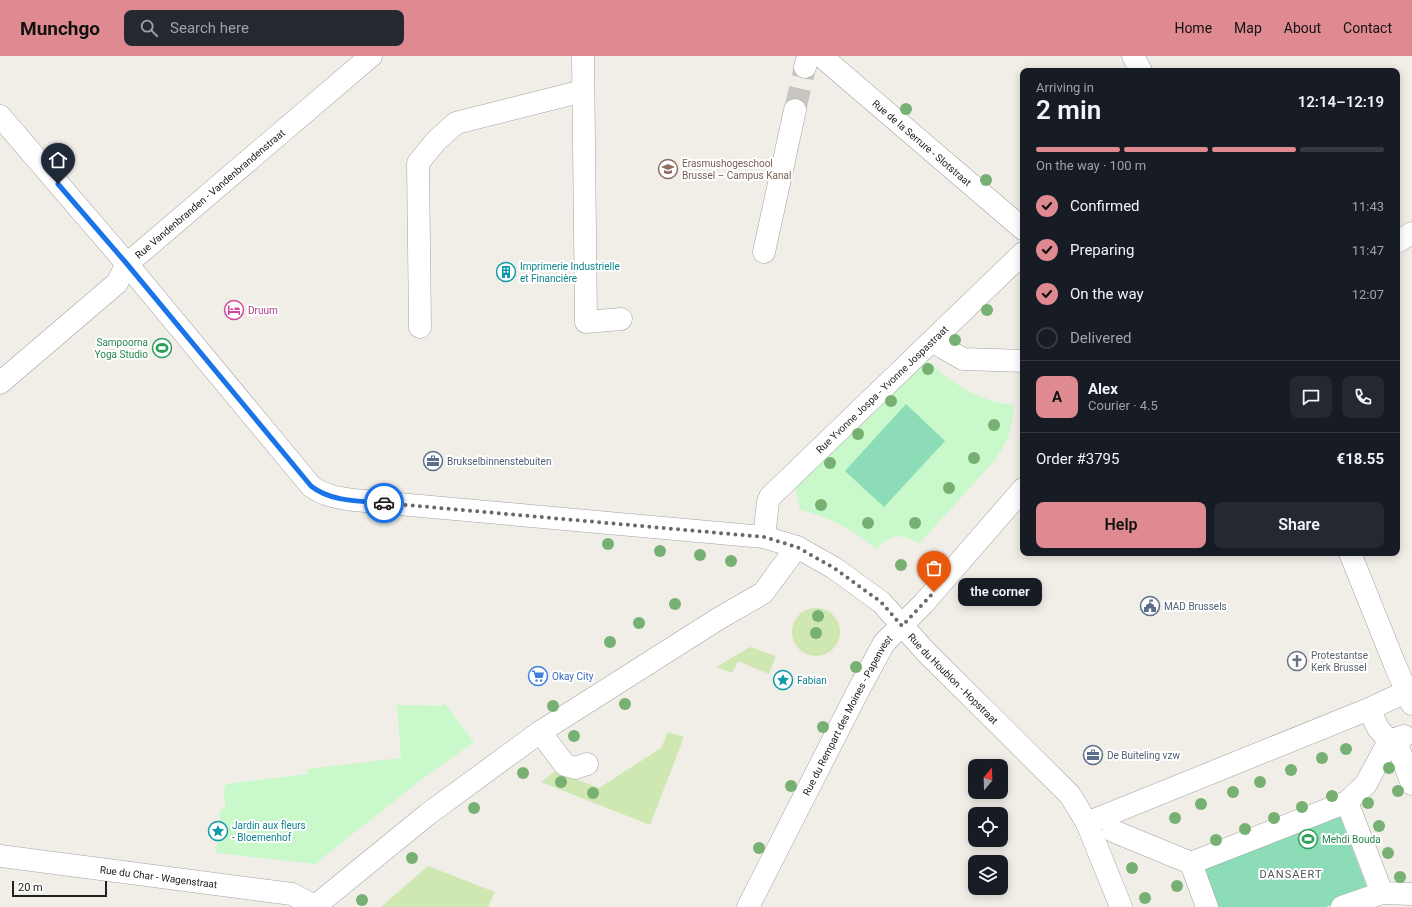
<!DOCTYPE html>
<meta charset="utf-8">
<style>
:root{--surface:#171b24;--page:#242831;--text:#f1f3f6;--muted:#9ea1a6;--line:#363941;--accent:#df8a91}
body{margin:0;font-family:Roboto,sans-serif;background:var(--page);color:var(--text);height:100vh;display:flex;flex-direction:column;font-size:15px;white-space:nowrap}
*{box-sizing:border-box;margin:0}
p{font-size:13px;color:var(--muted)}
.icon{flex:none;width:22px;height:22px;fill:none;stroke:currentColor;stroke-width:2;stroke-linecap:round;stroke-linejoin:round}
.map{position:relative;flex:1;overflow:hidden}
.side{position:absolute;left:1020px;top:12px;width:380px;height:488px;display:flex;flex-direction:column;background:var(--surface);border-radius:8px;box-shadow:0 2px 10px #0003}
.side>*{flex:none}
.needle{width:26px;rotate:19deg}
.tools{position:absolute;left:968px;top:703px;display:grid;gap:8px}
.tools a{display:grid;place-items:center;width:40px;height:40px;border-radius:8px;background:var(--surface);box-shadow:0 2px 10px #0003;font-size:20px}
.scale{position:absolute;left:12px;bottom:10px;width:95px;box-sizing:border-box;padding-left:4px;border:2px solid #212121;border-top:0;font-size:11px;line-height:14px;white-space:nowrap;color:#212121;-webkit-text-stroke:3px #fff;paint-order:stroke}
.pin{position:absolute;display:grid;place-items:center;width:34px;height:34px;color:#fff;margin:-41px -17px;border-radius:50% 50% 50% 0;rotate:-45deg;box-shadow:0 0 4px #0007}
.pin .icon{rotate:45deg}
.courier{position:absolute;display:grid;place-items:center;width:40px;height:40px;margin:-20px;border:3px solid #1a73e8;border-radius:50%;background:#fff;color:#222;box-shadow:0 1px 5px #0007}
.bubble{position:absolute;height:28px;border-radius:8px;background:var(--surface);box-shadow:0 2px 10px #0003;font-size:13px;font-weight:600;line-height:28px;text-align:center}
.overview em{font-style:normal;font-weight:600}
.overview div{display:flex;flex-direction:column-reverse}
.overview{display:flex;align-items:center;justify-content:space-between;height:68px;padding:0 16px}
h1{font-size:26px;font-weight:600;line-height:30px}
.bar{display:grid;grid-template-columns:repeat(4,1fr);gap:6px 4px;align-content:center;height:48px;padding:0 16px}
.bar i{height:5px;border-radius:3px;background:var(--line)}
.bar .on{background:var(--accent)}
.bar p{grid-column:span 4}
.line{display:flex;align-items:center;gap:10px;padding:0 16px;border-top:1px solid var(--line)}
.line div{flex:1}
.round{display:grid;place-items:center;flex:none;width:42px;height:42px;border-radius:8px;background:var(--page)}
ol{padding:0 16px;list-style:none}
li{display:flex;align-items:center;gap:12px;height:44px}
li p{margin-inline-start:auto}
li .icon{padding:4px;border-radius:50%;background:var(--accent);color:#111;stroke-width:4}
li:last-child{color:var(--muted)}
li i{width:22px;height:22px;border:2px solid var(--line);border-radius:50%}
.primary-button{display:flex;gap:8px;margin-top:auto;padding:8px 16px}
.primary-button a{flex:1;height:46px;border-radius:8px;background:var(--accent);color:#111;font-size:16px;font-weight:600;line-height:46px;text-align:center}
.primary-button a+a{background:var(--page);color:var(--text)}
header{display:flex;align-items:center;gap:24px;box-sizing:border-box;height:56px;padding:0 20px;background:var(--accent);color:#111}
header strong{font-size:19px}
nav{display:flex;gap:22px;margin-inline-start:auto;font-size:14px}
.search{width:280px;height:36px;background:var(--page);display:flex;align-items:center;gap:10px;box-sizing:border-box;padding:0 14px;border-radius:8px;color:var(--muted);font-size:15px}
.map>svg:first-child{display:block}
.grass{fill:#cfe8b1}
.park{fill:#c9f8ca}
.pitch{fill:#8bdcb7}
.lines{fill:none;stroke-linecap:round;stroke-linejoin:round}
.minor-tunnel{stroke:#c7c5c0;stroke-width:22;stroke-dasharray:22 11;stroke-linecap:butt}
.minor-casing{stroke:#a2a2a2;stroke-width:23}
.minor{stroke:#fff;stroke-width:22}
.tree{fill:#76b073}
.done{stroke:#6a6967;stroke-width:4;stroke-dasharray:0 7.2}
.route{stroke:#1a73e8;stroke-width:5}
.labels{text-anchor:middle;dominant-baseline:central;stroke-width:4;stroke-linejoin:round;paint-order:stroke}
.street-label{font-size:10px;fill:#212121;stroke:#fff}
.education-label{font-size:10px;fill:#785e54;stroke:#fff;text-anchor:start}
.culture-label{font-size:10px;fill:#0d838f;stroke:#fff;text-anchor:start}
.hotel-label{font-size:10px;fill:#b23c85;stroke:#fff;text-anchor:start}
.leisure-label{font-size:10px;fill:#27864d;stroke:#fff;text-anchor:end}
.service-label{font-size:10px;fill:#4e5e75;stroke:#fff;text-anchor:start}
.worship-label{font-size:10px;fill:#5b616d;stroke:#fff;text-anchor:start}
.shop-label{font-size:10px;fill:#366cbe;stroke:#fff;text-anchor:start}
.neighbourhood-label{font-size:11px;letter-spacing:1px;fill:#545454;stroke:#fff}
</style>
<header>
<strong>Munchgo</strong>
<div class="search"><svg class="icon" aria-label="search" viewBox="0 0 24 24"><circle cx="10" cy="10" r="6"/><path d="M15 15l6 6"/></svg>Search here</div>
<nav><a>Home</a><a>Map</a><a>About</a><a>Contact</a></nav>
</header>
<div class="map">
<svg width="1412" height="851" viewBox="0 0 1412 851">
<rect width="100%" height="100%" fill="#f1eee8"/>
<!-- grass -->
<g class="grass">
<circle cx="816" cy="576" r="24"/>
<polygon points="750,591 776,600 769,618 738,605 732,617 716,611"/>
<polygon points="668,676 684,681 650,769 541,726 555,715 599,732 661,692"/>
<polygon points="428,810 495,836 488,851 381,851"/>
</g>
<!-- park -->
<g class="park">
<path d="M927 304C953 328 977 345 1014 349 1012 373 1008 386 994 405L919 488C902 477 891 477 877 493 854 475 829 460 800 454L795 430Z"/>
<polygon points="444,647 474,686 418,726 315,808 216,797 220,753 226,753 223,732 226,731 225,728 308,718 307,713 401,702 397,649 442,650"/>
</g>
<!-- pitch -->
<g class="pitch">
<polygon points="906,348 945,385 884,451 845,415"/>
<polygon points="1338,755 1368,834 1326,851 1212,851 1196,810"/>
</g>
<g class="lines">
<!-- minor-tunnel -->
<polyline class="minor-tunnel" points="795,54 805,11"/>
<!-- minor casing -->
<g class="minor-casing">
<g id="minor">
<polyline points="583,0 586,266 621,263"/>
<path id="s1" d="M821 0 1023 173"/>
<polyline points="1133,0 1141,15"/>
<polyline points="805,11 808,0"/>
<path id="s2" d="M0 60 127 208 311 430C324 440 339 442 354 444L764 481 797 491 834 512 881 546 926 596 1070 739 1087 767 1121 851"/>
<polyline points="1397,186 1412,177"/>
<polyline points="764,196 795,54"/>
<polyline points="420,271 418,107 436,85 456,67 583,35"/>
<polyline points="942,291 963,303 1023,305"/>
<path id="s3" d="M0 327 117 227 127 208 371 0"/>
<path id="s4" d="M764 481 768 446 770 441 1023 197"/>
<polyline points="1350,497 1395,609 1412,648"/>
<polyline points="1374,664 1378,672 1389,685"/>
<polyline points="540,676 565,709 575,712 587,708"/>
<polyline points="1395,683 1412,728"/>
<polyline points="1347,746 1382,837"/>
<polyline points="1087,767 1369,653 1412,633"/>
<polyline points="1113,775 1191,807"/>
<path id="s5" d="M0 800 292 838 314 850"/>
<polyline points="314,851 428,758 540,676 718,563 763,537 797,491"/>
<path id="s6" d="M748 851 857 637 884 587 924 547 1023 433"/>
<polyline points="1207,851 1191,807 1347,746 1366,728 1389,685 1404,680"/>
<polyline points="1342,851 1382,837 1412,838"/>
</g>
</g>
<!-- minor -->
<use href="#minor" class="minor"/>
</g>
<!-- trees -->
<g class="tree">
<circle cx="906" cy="53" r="6"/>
<circle cx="986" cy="124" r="6"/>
<circle cx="987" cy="254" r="6"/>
<circle cx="955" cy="284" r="6"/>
<circle cx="928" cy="313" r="6"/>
<circle cx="891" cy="345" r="6"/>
<circle cx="994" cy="369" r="6"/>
<circle cx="858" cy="378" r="6"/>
<circle cx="974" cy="402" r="6"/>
<circle cx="830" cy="407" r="6"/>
<circle cx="949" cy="432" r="6"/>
<circle cx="821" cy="449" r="6"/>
<circle cx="868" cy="467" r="6"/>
<circle cx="915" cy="467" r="6"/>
<circle cx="608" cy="488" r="6"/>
<circle cx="660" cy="495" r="6"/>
<circle cx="700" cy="499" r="6"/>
<circle cx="731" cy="505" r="6"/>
<circle cx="901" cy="509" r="6"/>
<circle cx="675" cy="548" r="6"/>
<circle cx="818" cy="560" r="6"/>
<circle cx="639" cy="567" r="6"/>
<circle cx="816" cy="577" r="6"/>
<circle cx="610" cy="586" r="6"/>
<circle cx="856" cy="611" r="6"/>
<circle cx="625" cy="648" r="6"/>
<circle cx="553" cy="650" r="6"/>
<circle cx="823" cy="671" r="6"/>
<circle cx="574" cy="680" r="6"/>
<circle cx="1346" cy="693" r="6"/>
<circle cx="1322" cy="702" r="6"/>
<circle cx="1389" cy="712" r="6"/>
<circle cx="1291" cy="714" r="6"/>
<circle cx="523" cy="717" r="6"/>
<circle cx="561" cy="726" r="6"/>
<circle cx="1260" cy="726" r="6"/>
<circle cx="791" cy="730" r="6"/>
<circle cx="1398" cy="735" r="6"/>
<circle cx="1233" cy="736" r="6"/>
<circle cx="593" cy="737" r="6"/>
<circle cx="1332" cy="740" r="6"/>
<circle cx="1368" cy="747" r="6"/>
<circle cx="1201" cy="748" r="6"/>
<circle cx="1302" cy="751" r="6"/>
<circle cx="474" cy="752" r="6"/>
<circle cx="1175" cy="762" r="6"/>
<circle cx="1274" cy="762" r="6"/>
<circle cx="1379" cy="770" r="6"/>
<circle cx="1245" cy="773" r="6"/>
<circle cx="1216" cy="784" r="6"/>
<circle cx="759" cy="792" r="6"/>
<circle cx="1388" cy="797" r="6"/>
<circle cx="412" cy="802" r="6"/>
<circle cx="1132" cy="812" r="6"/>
<circle cx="1400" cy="821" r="6"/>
<circle cx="1177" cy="830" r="6"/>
<circle cx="1145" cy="842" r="6"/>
<circle cx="362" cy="844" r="6"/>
</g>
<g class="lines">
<!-- done -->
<polyline class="done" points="384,447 764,481 797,491 834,512 881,546 902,570 934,536"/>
<!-- route -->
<path class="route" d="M58 128 127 208 311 430C331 446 360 445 384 447"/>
</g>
<!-- icons -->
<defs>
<g id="university-ring" transform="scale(1)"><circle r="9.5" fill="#fff" stroke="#8d6e63" stroke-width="1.5"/><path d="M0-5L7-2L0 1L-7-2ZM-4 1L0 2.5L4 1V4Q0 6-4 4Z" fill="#8d6e63"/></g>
<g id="building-ring" transform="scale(1)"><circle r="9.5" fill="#fff" stroke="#0f9aa8" stroke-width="1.5"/><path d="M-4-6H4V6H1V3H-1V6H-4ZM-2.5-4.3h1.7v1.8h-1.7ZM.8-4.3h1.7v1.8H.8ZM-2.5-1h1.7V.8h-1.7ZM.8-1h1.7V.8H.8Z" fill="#0f9aa8"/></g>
<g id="hotel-ring" transform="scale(1)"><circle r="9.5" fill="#fff" stroke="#d1479c" stroke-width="1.5"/><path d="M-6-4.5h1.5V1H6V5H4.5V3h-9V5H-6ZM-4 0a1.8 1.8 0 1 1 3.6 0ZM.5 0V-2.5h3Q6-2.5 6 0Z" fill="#d1479c"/></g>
<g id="stadium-ring" transform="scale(1)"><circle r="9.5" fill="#fff" stroke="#2e9e5b" stroke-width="1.5"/><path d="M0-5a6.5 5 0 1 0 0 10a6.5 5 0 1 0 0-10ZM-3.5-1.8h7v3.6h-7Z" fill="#2e9e5b"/></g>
<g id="office-ring" transform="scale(1)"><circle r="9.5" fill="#fff" stroke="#5c6f8a" stroke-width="1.5"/><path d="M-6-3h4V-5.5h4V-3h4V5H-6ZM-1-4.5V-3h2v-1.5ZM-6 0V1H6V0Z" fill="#5c6f8a"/></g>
<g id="civic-ring" transform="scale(1)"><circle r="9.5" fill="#fff" stroke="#5c6f8a" stroke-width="1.5"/><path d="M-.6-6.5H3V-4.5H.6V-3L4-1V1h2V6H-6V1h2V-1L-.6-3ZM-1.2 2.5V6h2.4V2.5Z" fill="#5c6f8a"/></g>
<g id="church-ring" transform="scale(1)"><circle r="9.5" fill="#fff" stroke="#6b7280" stroke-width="1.5"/><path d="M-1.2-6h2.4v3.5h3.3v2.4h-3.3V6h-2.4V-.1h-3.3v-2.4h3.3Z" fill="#6b7280"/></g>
<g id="supermarket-ring" transform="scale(1)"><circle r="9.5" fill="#fff" stroke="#3f7fe0" stroke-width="1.5"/><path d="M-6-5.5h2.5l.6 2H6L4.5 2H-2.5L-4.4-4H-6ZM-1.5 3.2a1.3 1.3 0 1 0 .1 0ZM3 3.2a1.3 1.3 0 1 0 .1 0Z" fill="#3f7fe0"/></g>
<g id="sight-ring" transform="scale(1)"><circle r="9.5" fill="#fff" stroke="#0f9aa8" stroke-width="1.5"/><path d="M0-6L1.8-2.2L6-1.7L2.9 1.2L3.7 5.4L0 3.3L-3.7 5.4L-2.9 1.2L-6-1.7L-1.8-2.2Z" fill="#0f9aa8"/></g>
</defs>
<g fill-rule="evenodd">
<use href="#university-ring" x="668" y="113"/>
<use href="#building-ring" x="506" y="216"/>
<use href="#hotel-ring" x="234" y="254"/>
<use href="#stadium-ring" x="162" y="292"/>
<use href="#office-ring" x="433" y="405"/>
<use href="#civic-ring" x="1150" y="550"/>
<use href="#church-ring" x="1297" y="605"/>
<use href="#supermarket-ring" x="538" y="620"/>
<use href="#sight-ring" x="783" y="624"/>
<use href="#office-ring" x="1093" y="699"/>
<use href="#sight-ring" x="218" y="775"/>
<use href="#stadium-ring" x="1308" y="783"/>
</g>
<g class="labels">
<!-- street labels -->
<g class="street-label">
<text stroke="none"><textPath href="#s1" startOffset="133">Rue de la Serrure - Slotstraat</textPath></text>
<text stroke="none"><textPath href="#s3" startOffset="284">Rue Vandenbranden - Vandenbrandenstraat</textPath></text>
<text stroke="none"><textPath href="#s4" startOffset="196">Rue Yvonne Jospa - Yvonne Jospastraat</textPath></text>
<text stroke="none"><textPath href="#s2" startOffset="1181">Rue du Houblon - Hopstraat</textPath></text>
<text stroke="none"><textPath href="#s6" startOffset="216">Rue du Rempart des Moines - Papenvest</textPath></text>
<text stroke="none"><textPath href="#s5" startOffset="160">Rue du Char - Wagenstraat</textPath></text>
</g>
<!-- education labels -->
<g class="education-label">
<text x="682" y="107">Erasmushogeschool<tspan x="682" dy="12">Brussel – Campus Kanal</tspan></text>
</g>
<!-- culture labels -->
<g class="culture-label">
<text x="520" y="210">Imprimerie Industrielle<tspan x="520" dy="12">et Financière</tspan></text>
<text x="797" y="624">Fabian</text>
<text x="232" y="769">Jardin aux fleurs<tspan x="232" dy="12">- Bloemenhof</tspan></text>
</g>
<!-- hotel labels -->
<g class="hotel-label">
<text x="248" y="254">Druum</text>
</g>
<!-- leisure labels -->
<g class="leisure-label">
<text x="148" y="286">Sampoorna<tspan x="148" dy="12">Yoga Studio</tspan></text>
<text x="1322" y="783" text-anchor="start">Mehdi Bouda</text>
</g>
<!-- service labels -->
<g class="service-label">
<text x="447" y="405">Brukselbinnenstebuiten</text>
<text x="1164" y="550">MAD Brussels</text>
<text x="1107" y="699">De Buiteling vzw</text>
</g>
<!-- worship labels -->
<g class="worship-label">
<text x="1311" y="599">Protestantse<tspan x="1311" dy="12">Kerk Brussel</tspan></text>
</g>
<!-- shop labels -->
<g class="shop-label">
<text x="552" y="620">Okay City</text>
</g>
<!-- neighbourhood labels -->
<g class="neighbourhood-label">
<text x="1291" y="818">DANSAERT</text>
</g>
</g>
</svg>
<div class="tools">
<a><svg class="needle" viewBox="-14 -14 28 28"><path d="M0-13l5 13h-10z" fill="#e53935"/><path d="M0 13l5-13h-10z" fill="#9ea1a6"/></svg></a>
<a><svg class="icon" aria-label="locate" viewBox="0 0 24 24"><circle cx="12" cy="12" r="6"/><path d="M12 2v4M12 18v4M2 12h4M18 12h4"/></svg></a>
<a><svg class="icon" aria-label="layers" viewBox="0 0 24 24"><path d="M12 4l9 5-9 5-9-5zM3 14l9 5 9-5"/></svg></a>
</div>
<div class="scale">20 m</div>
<div class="pin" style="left:934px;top:536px;background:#ea580c"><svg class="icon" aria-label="bag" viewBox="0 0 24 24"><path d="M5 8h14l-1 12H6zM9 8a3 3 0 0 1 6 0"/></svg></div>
<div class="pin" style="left:58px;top:128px;background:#1f2937"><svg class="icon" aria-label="home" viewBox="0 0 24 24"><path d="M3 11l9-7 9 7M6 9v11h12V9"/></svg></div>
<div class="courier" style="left:384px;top:447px"><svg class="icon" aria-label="car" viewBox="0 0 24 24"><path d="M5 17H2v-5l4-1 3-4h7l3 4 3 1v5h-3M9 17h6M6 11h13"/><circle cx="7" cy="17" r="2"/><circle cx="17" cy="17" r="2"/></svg></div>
<div class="bubble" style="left:958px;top:522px;width:84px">the corner</div>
<section class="side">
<div class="overview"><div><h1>2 min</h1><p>Arriving in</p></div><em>12:14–12:19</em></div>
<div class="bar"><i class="on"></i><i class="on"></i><i class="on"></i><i></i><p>On the way · 100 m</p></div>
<ol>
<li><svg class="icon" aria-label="check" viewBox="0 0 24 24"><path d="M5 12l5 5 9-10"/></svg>Confirmed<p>11:43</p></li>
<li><svg class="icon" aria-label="check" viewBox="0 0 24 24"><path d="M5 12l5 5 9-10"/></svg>Preparing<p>11:47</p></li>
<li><svg class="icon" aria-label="check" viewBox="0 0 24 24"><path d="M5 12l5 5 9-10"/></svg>On the way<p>12:07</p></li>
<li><i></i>Delivered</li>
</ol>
<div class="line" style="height:72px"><b class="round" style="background:var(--accent);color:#111">A</b><div><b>Alex</b><p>Courier · 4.5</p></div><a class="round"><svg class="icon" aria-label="chat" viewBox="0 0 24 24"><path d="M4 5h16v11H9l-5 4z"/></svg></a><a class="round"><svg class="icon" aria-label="phone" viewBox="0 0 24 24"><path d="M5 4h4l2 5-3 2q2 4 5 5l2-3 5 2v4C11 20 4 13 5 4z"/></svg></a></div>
<div class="line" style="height:52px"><div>Order #3795</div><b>€18.55</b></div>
<div class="primary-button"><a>Help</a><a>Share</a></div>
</section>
</div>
